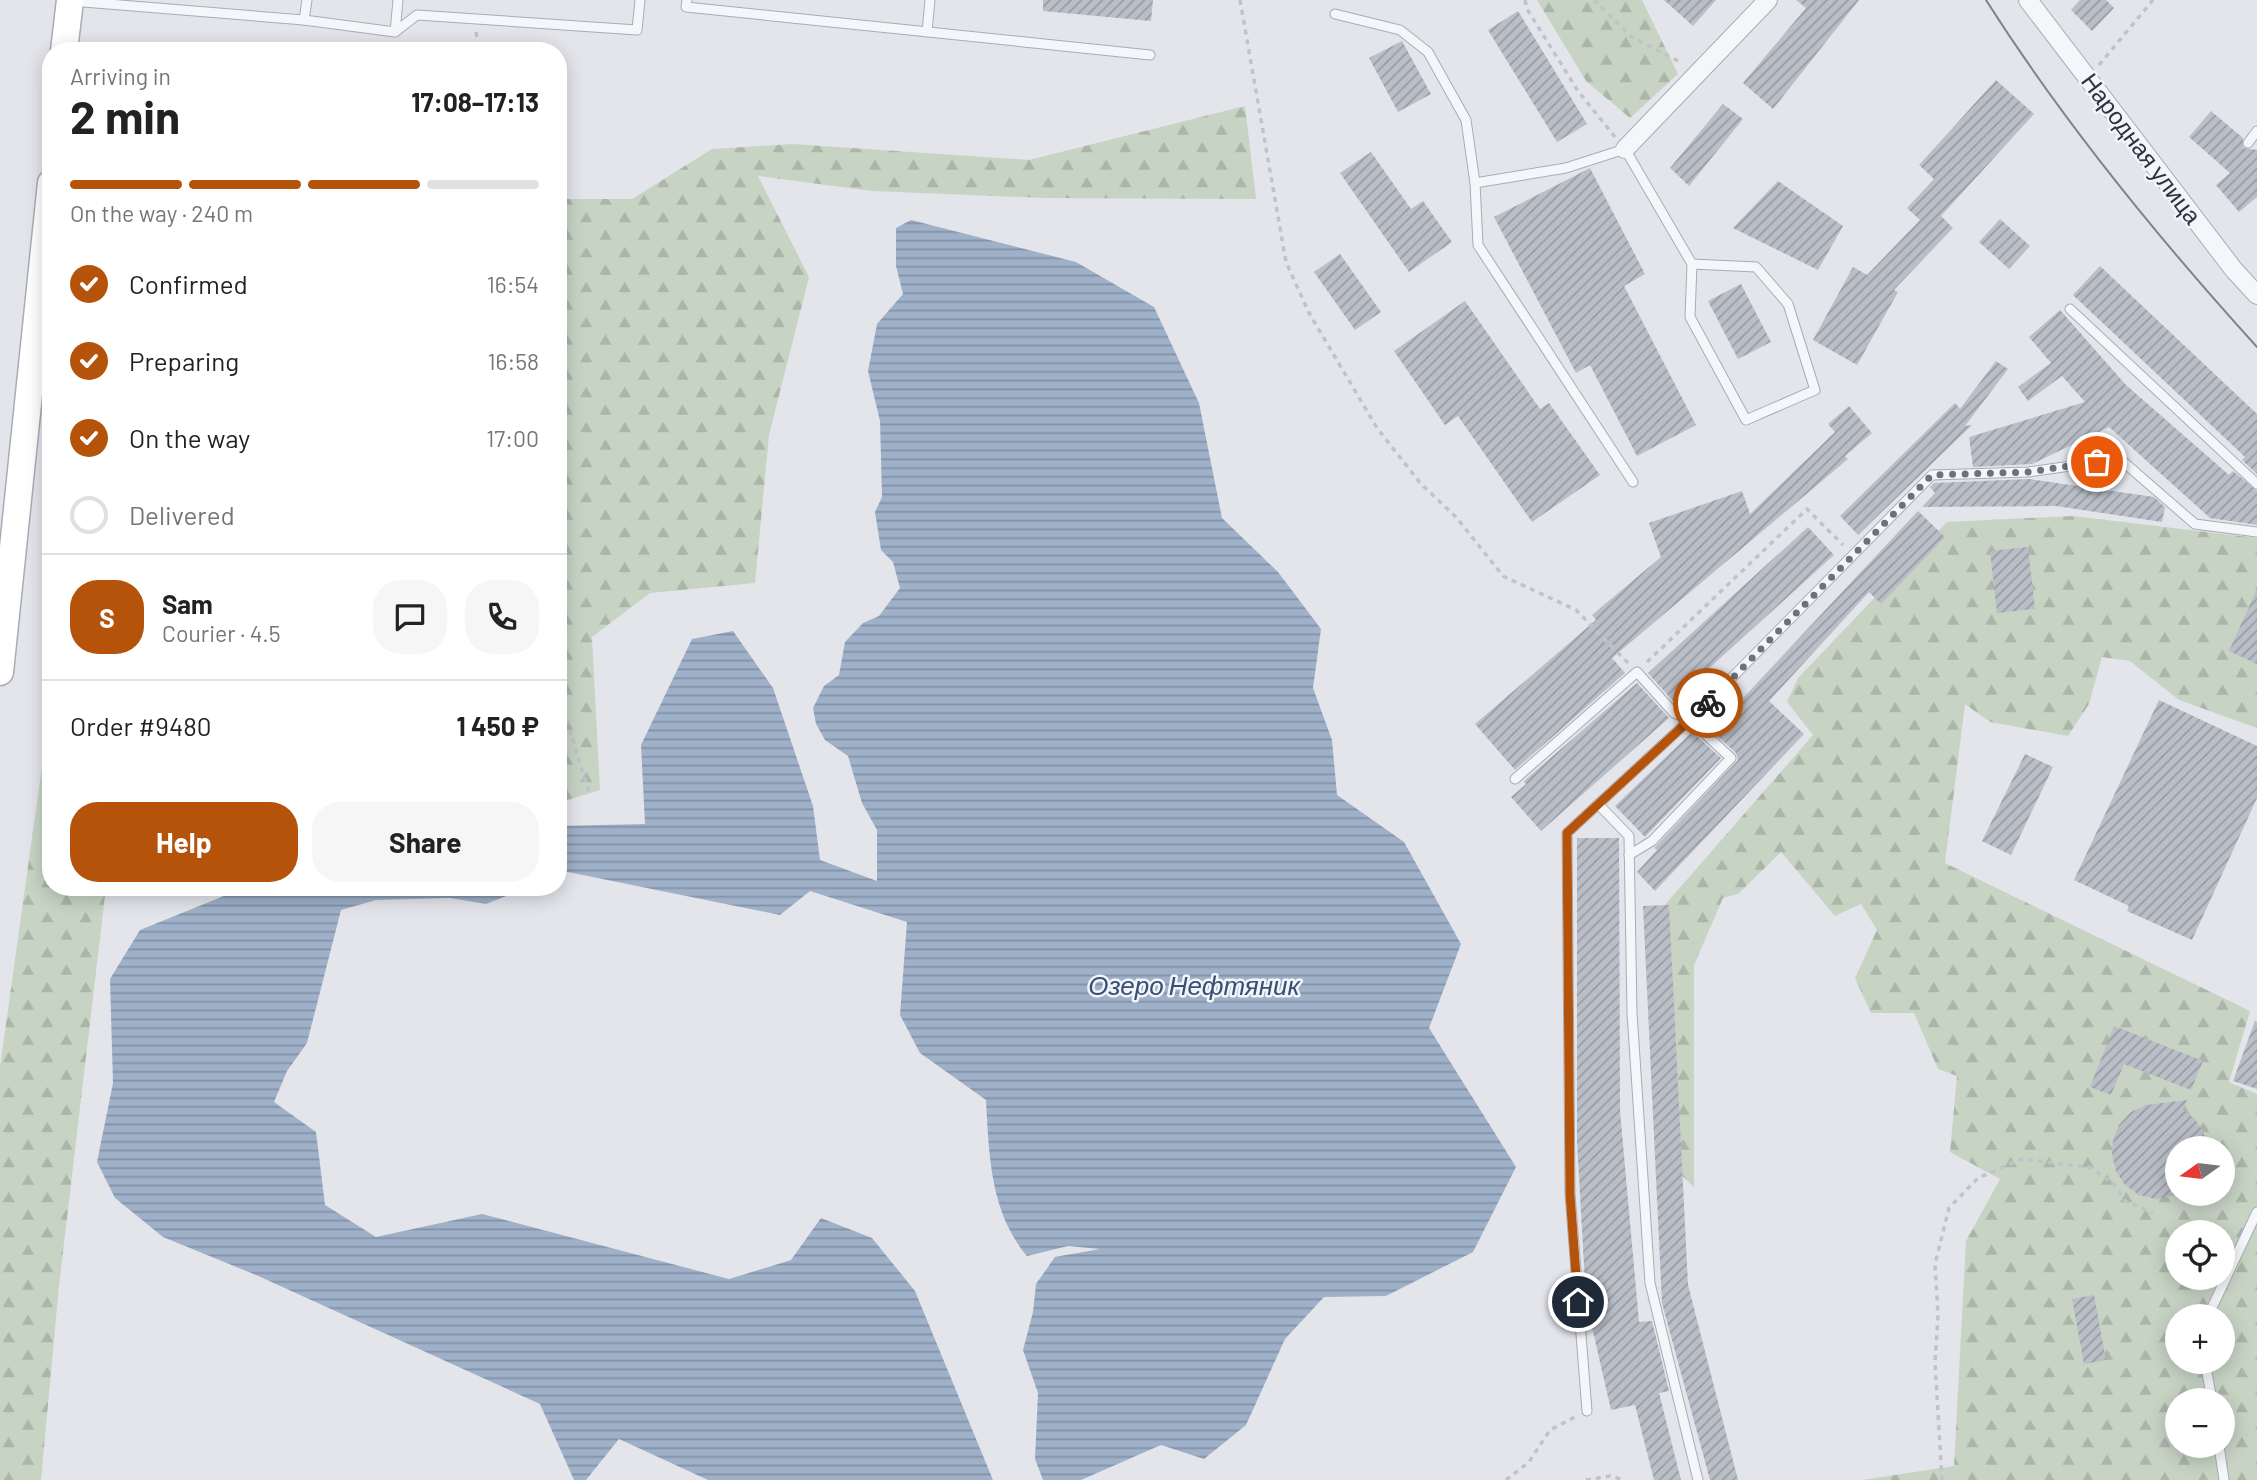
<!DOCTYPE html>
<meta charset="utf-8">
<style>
:root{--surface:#fff;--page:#f6f6f6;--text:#222;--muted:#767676;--line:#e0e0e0;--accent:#b45309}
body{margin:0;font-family:Barlow,sans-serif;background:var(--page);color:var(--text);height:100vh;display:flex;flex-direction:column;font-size:26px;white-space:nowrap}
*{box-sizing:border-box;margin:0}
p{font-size:23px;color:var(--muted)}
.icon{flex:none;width:38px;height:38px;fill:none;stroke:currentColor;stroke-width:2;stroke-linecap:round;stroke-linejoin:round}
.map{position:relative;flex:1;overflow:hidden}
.drawer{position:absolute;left:42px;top:42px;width:525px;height:854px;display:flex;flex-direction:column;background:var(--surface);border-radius:28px;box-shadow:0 4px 18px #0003}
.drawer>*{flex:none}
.needle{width:46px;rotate:256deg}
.buttons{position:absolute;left:2165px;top:1136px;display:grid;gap:14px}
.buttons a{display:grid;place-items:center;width:70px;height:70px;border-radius:50%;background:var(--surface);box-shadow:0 4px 18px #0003;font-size:35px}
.pin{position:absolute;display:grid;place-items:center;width:60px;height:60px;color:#fff;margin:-30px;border:4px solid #fff;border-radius:50%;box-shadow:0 2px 7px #0007}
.courier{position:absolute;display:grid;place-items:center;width:70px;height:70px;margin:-35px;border:5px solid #b45309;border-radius:50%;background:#fff;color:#222;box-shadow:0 2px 9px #0007}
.overview em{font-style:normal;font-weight:700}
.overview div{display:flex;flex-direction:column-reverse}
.overview{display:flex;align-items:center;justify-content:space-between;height:119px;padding:0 28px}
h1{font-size:46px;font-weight:700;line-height:52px}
.bar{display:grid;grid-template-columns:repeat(4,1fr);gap:10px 7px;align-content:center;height:84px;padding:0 28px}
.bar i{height:9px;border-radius:5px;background:var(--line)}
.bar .selected{background:var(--accent)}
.bar p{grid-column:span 4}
.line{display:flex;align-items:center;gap:18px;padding:0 28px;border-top:2px solid var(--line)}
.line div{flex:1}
.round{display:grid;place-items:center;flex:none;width:74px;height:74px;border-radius:28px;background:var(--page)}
ol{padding:0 28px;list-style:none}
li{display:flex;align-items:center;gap:21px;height:77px}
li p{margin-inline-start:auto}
li .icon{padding:7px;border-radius:50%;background:var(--accent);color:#fff;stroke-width:4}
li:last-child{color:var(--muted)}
li i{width:38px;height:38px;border:4px solid var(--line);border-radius:50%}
.action{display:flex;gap:14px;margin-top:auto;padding:14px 28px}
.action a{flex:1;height:80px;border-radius:28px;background:var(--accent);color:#fff;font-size:28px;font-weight:700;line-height:80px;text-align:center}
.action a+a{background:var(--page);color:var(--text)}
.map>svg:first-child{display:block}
.forest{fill:url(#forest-firs);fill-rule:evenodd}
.water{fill:url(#water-rules)}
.building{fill:url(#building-hatch)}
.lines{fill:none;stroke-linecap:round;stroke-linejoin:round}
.lane-casing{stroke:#a8acb5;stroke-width:11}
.street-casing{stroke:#a8acb5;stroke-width:20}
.secondary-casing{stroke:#a8acb5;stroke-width:29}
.path{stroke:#c0c3c9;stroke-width:3.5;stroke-dasharray:5 5;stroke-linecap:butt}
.lane{stroke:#f5f6f9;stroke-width:9}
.street{stroke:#f5f6f9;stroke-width:18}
.secondary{stroke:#fff;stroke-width:26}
.tram{stroke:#7c8494;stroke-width:2}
.done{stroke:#6b717d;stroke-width:7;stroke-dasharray:0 12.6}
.route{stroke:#b45309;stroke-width:9}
.labels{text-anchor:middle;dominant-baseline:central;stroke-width:5;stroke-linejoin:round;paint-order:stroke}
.street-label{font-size:24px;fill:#2b3242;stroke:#f2f4f8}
.water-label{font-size:26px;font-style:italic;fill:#364f75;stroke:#f2f4f8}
</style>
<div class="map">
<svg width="2257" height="1480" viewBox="0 0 2257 1480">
<defs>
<pattern id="forest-firs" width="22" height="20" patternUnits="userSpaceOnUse" patternTransform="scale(1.75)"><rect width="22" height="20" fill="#c7d4c4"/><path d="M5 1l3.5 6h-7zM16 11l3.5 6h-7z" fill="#abb6aa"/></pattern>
<pattern id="water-rules" width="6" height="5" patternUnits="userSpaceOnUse" patternTransform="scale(1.75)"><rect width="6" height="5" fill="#9fb1c9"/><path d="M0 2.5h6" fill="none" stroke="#8291a5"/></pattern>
<pattern id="building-hatch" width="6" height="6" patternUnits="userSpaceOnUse" patternTransform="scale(1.75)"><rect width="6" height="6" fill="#babec7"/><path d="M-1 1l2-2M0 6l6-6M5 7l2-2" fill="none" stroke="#979ba3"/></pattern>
</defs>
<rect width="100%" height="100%" fill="#e3e5eb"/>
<!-- forest -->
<g class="forest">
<polygon points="1537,0 1642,0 1678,74 1630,118 1586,81"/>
<polygon points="1245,106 1256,199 1045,198 872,191 758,176 809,277 769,435 755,583 650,593 592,637 600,790 558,803 558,199 632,199 712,149 793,144 1029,160"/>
<path d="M2073 516 2257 538V728L2179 700 2130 661 2102 657 2089 704 2068 736 1990 722 1965 704 1945 863 2250 1011 2229 1082 2257 1094V1480H1862L1954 1466 1966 1241 2000 1179 1950 1152 1957 1076 1938 1069 1914 1013H1871L1855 978 1877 930 1861 904 1835 916 1781 852 1738 894 1723 898 1694 965V1187L1666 1160 1656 915 1813 735 1787 702 1798 678 1947 522ZM2177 1148H2222V1194H2177ZM2177 1232H2222V1278H2177ZM2177 1316H2222V1362H2177ZM2177 1400H2222V1446H2177Z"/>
<polygon points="51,702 51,887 106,887 59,1286 41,1480 0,1480 0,1067"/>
</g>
<!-- water -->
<g class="water">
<path d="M911 220 1076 262 1154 307 1199 403 1222 518 1278 572 1321 629 1313 688 1332 740 1337 795 1404 842 1461 944 1429 1028 1516 1167 1473 1252 1386 1296 1324 1297 1285 1339 1246 1425 1204 1459 1161 1445 1081 1480H1043L1035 1459 1038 1393 1023 1350 1033 1312 1036 1284 1055 1257 1100 1249 1068 1246 1027 1256C990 1212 989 1155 986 1100L920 1053 900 1015 907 922 810 891 780 915 558 870V826L645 824 641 745 692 639 733 631 773 688 813 806 820 860 877 881V830L862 803 848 756 825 740 816 724 813 708 824 686 839 675 845 642 863 623 879 616 900 588 893 562 881 550 875 512 882 497 880 421 868 371 877 324 903 294 896 266V228Z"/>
<polygon points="246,887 529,887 486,904 450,898 376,900 341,910 307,1043 287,1071 274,1102 316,1132 325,1205 376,1237 482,1214 729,1279 791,1260 821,1218 872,1238 915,1291 993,1480 708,1480 619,1439 586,1480 574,1480 540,1404 256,1275 163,1237 115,1198 97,1162 113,1083 110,979 140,930"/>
</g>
<!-- building -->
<g class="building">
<polygon points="1043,0 1153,0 1151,21 1043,11"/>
<polygon points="1664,0 1716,0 1693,26"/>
<polygon points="1796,0 1859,0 1773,109 1743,83 1806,8"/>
<polygon points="2080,0 2106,0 2114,8 2092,31 2071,10"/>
<polygon points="1518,11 1587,124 1557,142 1488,30"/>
<polygon points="1402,41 1431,94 1398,112 1369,58"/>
<polygon points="1996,80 2034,114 1941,216 1953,228 1894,290 1898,292 1857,365 1813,340 1853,267 1867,275 1920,220 1907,208 1934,179 1919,165"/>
<polygon points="1723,104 1743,119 1689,186 1670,168"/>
<polygon points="2211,111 2243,138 2243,148 2257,150 2257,197 2239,212 2216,185 2230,173 2189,137"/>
<polygon points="1371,152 1411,209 1423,201 1452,242 1409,272 1340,173"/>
<polygon points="1590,168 1645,274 1624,286 1696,425 1637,456 1590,365 1576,373 1494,217"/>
<polygon points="1778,181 1843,226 1818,270 1733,228"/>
<polygon points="2000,219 2030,246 2009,269 1979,242"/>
<polygon points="1340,254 1381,312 1355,330 1314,272"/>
<polygon points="2100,266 2257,414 2257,474 2242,460 2245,457 2073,295"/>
<polygon points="1741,284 1771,342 1738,359 1708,301"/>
<polygon points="1465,301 1540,409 1549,403 1600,475 1532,522 1458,416 1445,425 1394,351"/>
<polygon points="2060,310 2126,385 2229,475 2233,471 2257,491 2257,525 2210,518 2109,427 2032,464 1973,467 1969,437 2085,402 2062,376 2028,401 2018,387 2051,363 2029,337"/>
<polygon points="1996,361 2008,369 1965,426 1972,425 1858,535 1840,516 1955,403 1960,409"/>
<polygon points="1849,406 1872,433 1845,456 1848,459 1612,658 1625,673 1515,770 1475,724 1596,620 1592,615 1661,557 1649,523 1742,491 1750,514 1835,432 1828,424"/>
<polygon points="2029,479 2154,497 2165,507 2162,522 2056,506 1922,507 1935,493 1930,487 1934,483"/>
<polygon points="1918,511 1945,537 1881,604 1869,592 1769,701 1804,734 1655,891 1637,872 1657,850 1654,848 1738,760 1736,753 1712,731"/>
<polygon points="1808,527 1834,555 1673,701 1648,673"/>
<polygon points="2028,547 2035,609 1997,613 1990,551"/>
<polygon points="2257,589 2257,664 2229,651"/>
<polygon points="1637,683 1669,718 1541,831 1511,797 1526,784 1524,781"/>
<polygon points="2159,700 2257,746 2257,798 2192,940 2127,911 2129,906 2074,880"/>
<polygon points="1692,732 1721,758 1645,837 1615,806"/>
<polygon points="2025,754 2053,767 2011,855 1982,841"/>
<polygon points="1577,838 1619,838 1620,1111 1639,1322 1652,1321 1669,1391 1659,1393 1681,1480 1654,1480 1635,1405 1611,1410 1586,1301 1577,1141"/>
<polygon points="1669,905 1688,1285 1738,1480 1710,1480 1662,1303 1643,906"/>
<polygon points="2255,1021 2257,1022 2257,1089 2233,1081"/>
<polygon points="2114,1026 2203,1061 2191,1090 2124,1064 2111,1095 2090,1087"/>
<polygon points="2187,1100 2183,1110 2194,1118 2203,1131 2208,1148 2177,1148 2177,1195 2155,1199 2139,1195 2125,1185 2116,1171 2112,1155 2113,1140 2119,1125 2131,1112 2146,1105"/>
<polygon points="2094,1295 2106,1360 2084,1364 2072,1299"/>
</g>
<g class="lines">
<!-- lane casing -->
<g class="lane-casing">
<g id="lane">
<polyline points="687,0 686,7 1150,55"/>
<polyline points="71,1 304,20 395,32 417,15 637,30 640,0"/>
<polyline points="1335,14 1400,30 1428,52 1466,120 1475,183 1566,168 1625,149 1692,264 1690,317 1746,420 1815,390 1788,304 1756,267 1692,264"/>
<polyline points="304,20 307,0"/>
<polyline points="395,32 398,0"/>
<polyline points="927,32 930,0"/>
<polyline points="2248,143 2257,131"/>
<polyline points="1475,183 1478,245 1633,482"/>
<polyline points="2070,309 2257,484"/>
<polyline points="1515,779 1637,672 1674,713 1690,720 1731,758 1652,841 1629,855"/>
<polyline points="1598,804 1629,836 1632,1013 1650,1283 1698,1480"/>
<polyline points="2208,1316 2257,1212"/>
<polyline points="2205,1362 2212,1400"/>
<polyline points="1587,1411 1570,1194 1567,833 1699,711 1932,475 2028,472 2120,459 2195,524 2257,532"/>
<polyline points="2219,1446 2224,1480"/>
</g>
</g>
<!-- street casing -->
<g class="street-casing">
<g id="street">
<polyline points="2028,0 2234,270 2257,295"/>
<polyline points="1625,149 1768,0"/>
</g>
</g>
<!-- secondary casing -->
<g class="secondary-casing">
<g id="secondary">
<polyline points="64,51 70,0"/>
<polyline points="0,672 51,183"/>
</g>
</g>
<!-- path -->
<g class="path">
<polyline points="1240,0 1286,262 1309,313 1377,428 1421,484 1456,517 1503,576 1576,610 1629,664"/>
<polyline points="1525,0 1527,9 1578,91 1615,137"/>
<polyline points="1594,0 1632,37 1682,63"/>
<polyline points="476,32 479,51"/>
<polyline points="2099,65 2153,0"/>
<polyline points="1647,662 1807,509 1843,545"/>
<polyline points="558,691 590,796"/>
<polyline points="1506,1480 1529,1462 1550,1430 1575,1417"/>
<polyline points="1586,1480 1610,1476 1624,1480"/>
<polyline points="1942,1480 1935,1363 1938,1315 1935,1264 1949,1208 1978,1178 2021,1159 2089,1167 2113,1183 2125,1201 2153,1213"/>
</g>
<!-- lane -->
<use href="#lane" class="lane"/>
<!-- street -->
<use href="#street" class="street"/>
<!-- secondary -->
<use href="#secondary" class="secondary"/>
<!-- tram -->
<path class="tram" d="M1986 0C2064 123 2159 239 2257 347"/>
</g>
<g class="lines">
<!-- done -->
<polyline class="done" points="1708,703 1932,475 2028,472 2097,462"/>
<!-- route -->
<polyline class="route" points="1578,1302 1570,1194 1567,833 1708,703"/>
</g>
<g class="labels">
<!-- street labels -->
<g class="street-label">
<text transform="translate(2142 148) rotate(53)">Народная улица</text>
</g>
<!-- water labels -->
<g class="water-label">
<text x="1194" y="984">Озеро Нефтяник</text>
</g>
</g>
</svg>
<div class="buttons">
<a><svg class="needle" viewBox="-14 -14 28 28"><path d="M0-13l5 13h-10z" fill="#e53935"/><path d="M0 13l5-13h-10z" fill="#767676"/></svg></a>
<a><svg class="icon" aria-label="locate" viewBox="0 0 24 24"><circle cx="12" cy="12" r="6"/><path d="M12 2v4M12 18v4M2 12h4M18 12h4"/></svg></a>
<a>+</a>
<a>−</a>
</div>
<div class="pin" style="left:2097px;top:462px;background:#ea580c"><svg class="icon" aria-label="bag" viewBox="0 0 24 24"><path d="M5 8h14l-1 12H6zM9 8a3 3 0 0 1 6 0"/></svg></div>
<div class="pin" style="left:1578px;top:1302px;background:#1f2937"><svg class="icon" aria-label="home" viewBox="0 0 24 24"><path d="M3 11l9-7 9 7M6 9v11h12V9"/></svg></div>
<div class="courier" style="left:1708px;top:703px"><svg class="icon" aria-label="bike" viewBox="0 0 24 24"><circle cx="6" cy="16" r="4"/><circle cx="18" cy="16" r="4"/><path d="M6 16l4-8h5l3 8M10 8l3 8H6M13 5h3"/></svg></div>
<section class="drawer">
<div class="overview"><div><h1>2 min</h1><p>Arriving in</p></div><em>17:08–17:13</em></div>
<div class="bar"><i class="selected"></i><i class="selected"></i><i class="selected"></i><i></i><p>On the way · 240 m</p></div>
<ol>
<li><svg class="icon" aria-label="check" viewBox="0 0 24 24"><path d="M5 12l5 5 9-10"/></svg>Confirmed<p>16:54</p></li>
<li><svg class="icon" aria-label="check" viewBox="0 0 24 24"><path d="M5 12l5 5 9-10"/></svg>Preparing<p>16:58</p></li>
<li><svg class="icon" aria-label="check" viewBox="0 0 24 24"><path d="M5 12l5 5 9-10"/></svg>On the way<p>17:00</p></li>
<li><i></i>Delivered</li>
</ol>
<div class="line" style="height:126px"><b class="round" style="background:var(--accent);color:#fff">S</b><div><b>Sam</b><p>Courier · 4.5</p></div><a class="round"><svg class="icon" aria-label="chat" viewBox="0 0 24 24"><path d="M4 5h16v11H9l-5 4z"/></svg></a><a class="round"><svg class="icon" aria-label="phone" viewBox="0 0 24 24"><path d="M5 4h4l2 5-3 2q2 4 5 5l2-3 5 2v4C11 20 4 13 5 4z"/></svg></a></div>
<div class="line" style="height:91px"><div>Order #9480</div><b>1 450 ₽</b></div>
<div class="action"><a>Help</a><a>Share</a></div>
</section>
</div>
